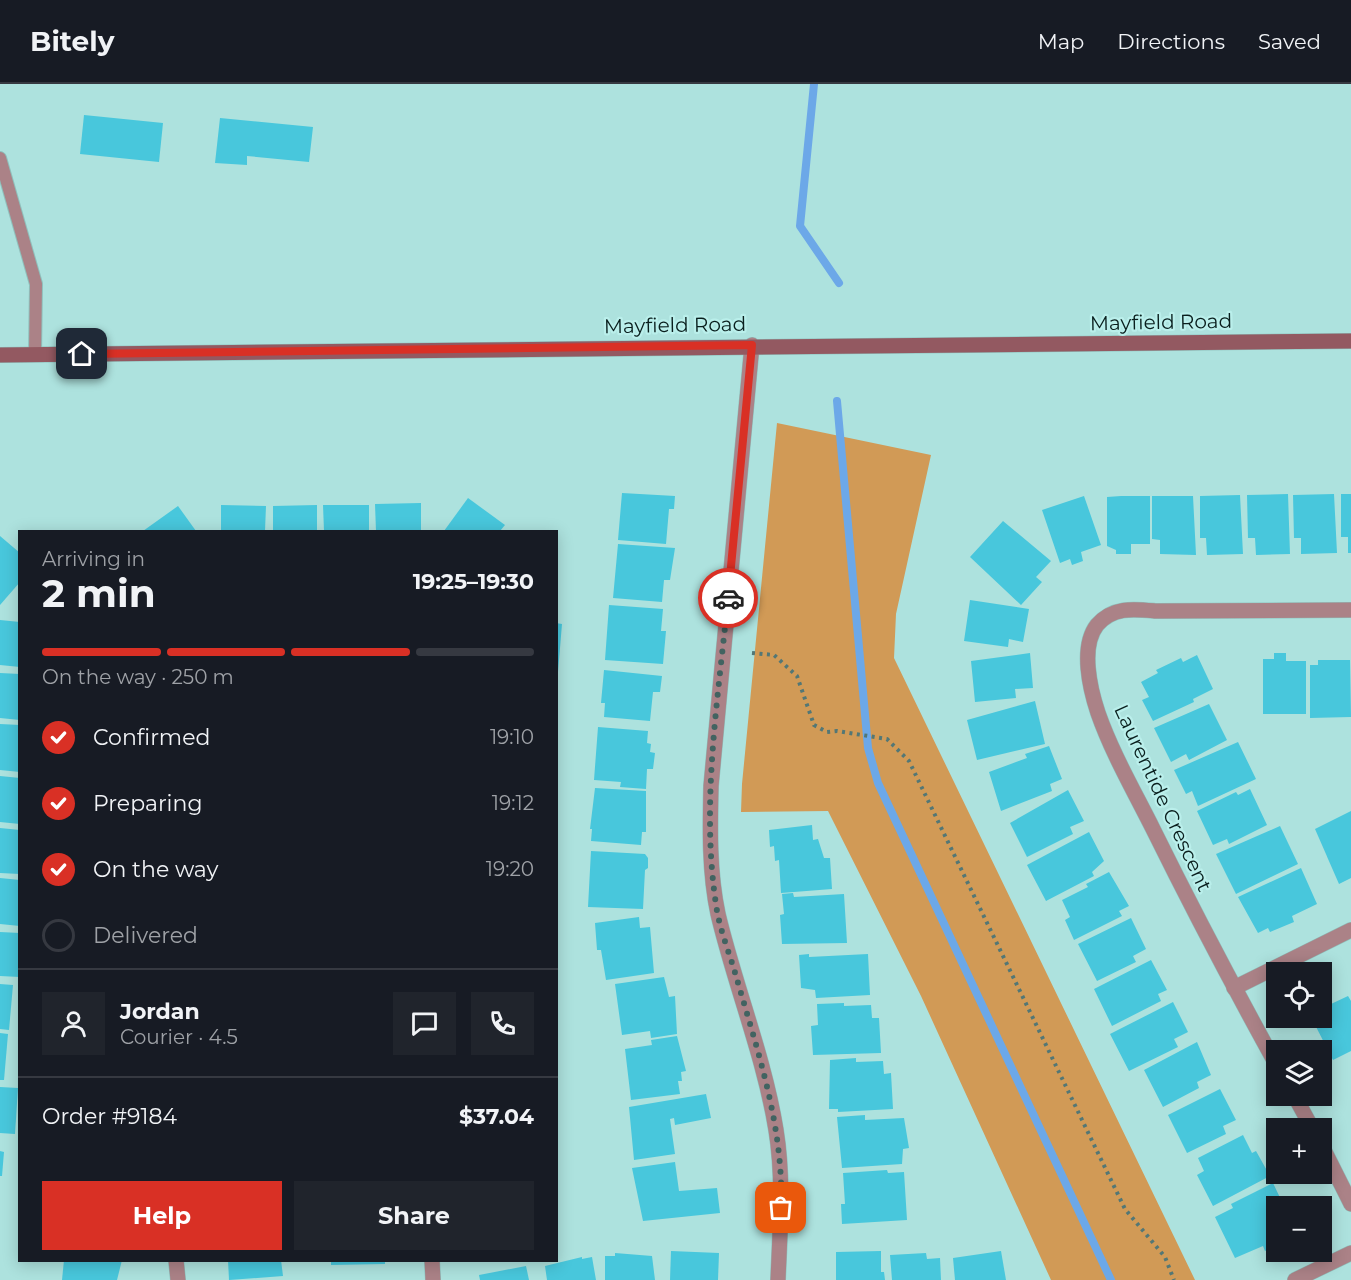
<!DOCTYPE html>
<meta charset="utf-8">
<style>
:root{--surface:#171b24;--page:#20242c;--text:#f1f3f6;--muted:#9ea1a6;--line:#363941;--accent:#d93025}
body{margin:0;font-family:Montserrat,sans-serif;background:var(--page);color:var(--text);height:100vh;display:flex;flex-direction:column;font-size:22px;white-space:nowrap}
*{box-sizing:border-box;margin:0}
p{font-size:20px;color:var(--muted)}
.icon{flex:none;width:33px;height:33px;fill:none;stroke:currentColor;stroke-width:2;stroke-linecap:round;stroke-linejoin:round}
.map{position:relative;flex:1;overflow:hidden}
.panel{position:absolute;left:18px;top:446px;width:540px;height:732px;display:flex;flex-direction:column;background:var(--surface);border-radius:0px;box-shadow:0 3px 15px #0003}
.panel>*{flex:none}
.fabs{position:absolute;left:1266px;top:878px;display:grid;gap:12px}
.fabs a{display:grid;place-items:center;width:66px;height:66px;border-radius:0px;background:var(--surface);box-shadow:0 3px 15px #0003;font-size:30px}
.pin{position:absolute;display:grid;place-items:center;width:51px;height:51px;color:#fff;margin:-26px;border-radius:12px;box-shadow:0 3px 9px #0006}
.courier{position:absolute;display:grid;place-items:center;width:60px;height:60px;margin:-30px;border:4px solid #d93025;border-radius:50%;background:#fff;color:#222;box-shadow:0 2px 8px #0007}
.summary em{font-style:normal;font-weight:700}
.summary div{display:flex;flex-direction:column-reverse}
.summary{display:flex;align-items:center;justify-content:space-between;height:102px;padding:0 24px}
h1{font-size:39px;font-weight:700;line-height:45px}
.bar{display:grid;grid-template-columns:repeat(4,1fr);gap:9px 6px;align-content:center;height:72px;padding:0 24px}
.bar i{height:8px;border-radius:4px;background:var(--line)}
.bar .on{background:var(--accent)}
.bar p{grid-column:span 4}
.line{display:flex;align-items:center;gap:15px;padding:0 24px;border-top:2px solid var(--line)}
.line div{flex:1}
.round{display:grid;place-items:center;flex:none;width:63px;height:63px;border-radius:0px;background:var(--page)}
ol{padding:0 24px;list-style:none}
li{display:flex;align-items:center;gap:18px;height:66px}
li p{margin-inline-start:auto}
li .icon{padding:6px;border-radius:50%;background:var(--accent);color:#fff;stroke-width:4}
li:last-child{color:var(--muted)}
li i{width:33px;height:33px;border:3px solid var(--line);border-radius:50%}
.cta{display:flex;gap:12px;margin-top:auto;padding:12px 24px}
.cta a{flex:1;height:69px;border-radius:0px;background:var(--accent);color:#fff;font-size:24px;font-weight:700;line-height:69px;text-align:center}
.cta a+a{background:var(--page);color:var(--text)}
header{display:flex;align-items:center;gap:36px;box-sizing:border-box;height:84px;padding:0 30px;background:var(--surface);border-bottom:2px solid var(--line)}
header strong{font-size:28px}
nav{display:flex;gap:33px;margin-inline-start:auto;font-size:21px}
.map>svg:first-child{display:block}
.green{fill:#d19a56}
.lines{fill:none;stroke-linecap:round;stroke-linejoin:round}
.stream{stroke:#6ca8e8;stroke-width:8}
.building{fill:#48c7dc}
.service-casing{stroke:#8fbfbb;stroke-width:14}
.minor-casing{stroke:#8fbfbb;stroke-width:16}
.tertiary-casing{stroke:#8fbfbb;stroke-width:16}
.secondary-casing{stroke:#8fbfbb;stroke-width:16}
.path{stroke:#537775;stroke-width:4;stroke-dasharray:3 4.5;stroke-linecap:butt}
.service{stroke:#ab8287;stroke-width:12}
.minor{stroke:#ab8287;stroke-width:15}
.tertiary{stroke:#ab8287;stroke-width:15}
.secondary{stroke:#935961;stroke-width:15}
.done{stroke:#426361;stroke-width:6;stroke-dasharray:0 10.8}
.route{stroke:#d93025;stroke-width:8}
.labels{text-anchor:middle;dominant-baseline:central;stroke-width:4.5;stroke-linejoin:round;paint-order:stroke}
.street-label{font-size:20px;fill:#091e1d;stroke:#baefeb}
</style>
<header>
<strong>Bitely</strong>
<nav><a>Map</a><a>Directions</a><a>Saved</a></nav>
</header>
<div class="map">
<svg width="1351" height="1196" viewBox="0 0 1351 1196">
<rect width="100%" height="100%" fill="#ade2de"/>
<!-- green -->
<polygon class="green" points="777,339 931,371 896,530 894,574 1195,1196 1051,1196 921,912 828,727 741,728 742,700"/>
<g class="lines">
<!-- stream -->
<g class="stream">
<polyline points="814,0 800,142 839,199"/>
<polyline points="837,317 868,664 878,699 1111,1196"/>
</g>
</g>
<!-- building -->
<g class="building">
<polygon points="84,31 163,39 159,78 80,70"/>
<polygon points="220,34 313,43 309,78 247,72 247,81 215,79"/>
<polygon points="622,409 675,412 674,425 669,425 666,460 618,456"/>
<polygon points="1288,410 1290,470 1256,471 1255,454 1248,454 1247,411"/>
<polygon points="1334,410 1337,469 1301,470 1301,454 1294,454 1293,411"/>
<polygon points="1341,410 1351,410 1351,469 1348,469 1348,453 1341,453"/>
<polygon points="1240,411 1243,470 1207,471 1206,454 1200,454 1200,412"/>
<polygon points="1084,412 1101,461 1081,468 1083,477 1072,481 1070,475 1060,479 1042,426"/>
<polygon points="1121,412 1150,412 1150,460 1131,460 1131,470 1116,470 1116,466 1107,462 1107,413"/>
<polygon points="1152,412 1193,412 1196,471 1160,470 1160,456 1152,455"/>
<polygon points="468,414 505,441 500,447 444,447"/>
<polygon points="421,419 421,447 376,447 375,420"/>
<polygon points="221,421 266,422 265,447 221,447"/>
<polygon points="317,421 317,447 273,447 273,422"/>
<polygon points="323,421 369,421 369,447 324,447"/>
<polygon points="178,422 196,447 143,447"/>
<polygon points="1003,437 1051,477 1036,493 1042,498 1021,521 970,473"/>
<polygon points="0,452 20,469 20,498 0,521"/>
<polygon points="618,460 675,464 670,496 664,496 662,518 613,514"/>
<polygon points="970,516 1029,525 1023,558 1009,555 1008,563 964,557"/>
<polygon points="609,521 663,525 661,547 666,547 663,580 605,576"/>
<polygon points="0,536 20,538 20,583 0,581"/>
<polygon points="556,539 562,540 558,588 556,588"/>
<polygon points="1030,569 1033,604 1015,605 1016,614 975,618 971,577"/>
<polygon points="1274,569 1286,569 1286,577 1306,577 1306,630 1263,630 1263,575 1274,575"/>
<polygon points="1197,571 1213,605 1193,615 1194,618 1153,637 1142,616 1149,613 1141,598 1158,589 1156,586 1181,574 1183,578"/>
<polygon points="1318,576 1350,576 1351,633 1310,634 1310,581 1318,581"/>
<polygon points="604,586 662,592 660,608 653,608 650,637 604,633 605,619 601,619"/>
<polygon points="0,589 20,590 20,636 0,634"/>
<polygon points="1035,617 1045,660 977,676 967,636"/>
<polygon points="1209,620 1227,656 1189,676 1186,670 1171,678 1154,644"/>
<polygon points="0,640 20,641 20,688 0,686"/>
<polygon points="598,643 648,647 647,659 651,660 650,668 655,669 653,685 647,685 646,705 620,703 621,698 594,696"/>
<polygon points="1238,658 1256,695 1198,722 1192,707 1186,710 1174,686"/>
<polygon points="1049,662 1062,695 1050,700 1052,707 1001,727 989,688 1027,674 1025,670"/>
<polygon points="0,692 20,694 20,740 0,738"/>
<polygon points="595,704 646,707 646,748 642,748 641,761 591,757 592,745 590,745"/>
<polygon points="1250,705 1267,741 1229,760 1227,755 1213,761 1197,727 1236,708 1238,711"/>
<polygon points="1068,706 1084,737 1070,743 1073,750 1027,773 1010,739"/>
<polygon points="1351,727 1351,794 1339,800 1315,745"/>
<polygon points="812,741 813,756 818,755 824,774 830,774 832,805 781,809 779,776 775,777 774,762 770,763 769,746"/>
<polygon points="1280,742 1298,780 1236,810 1216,770"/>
<polygon points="0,744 20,746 20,790 0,789"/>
<polygon points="1089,748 1104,777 1092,788 1094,792 1046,817 1027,781"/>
<polygon points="591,767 645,770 648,774 648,784 645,786 643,825 588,823"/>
<polygon points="1301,784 1317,820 1292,832 1294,838 1270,848 1268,844 1258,849 1238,813"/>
<polygon points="1109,788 1129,822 1119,827 1122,832 1074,856 1065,836 1070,833 1062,816 1088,803 1086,800"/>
<polygon points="0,794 20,796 20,842 0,840"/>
<polygon points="793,809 794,813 844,810 847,859 782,860 780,831 784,830 782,810"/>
<polygon points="639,833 640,844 650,843 654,889 606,896 601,866 597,866 595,839"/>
<polygon points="1131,834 1146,865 1133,872 1136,878 1097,897 1078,860"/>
<polygon points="0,848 20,849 20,893 0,892"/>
<polygon points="809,870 809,873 868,870 870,911 816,914 815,906 801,904 799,871"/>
<polygon points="1151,876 1167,906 1158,910 1161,917 1112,942 1094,905"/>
<polygon points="664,893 669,913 675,912 677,950 651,954 650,947 622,951 615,900"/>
<polygon points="0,900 13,901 9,946 0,945"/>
<polygon points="1348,912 1351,917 1351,967 1333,976 1311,933 1322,933 1322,920 1329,916 1331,920"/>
<polygon points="1173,918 1188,948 1174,955 1178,963 1129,987 1110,950"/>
<polygon points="844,919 844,922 871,921 872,934 879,934 881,969 813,971 811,942 818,941 817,920"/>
<polygon points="0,949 8,950 4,996 0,996"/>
<polygon points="677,952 686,987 681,988 682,997 678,997 680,1010 631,1016 625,965 652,961 651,956"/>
<polygon points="1197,958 1211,991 1197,998 1199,1004 1163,1023 1144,986"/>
<polygon points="856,974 856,978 883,977 884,990 891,989 893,1025 838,1028 838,1025 829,1025 830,976"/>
<polygon points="0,1003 18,1004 15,1050 0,1049"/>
<polygon points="1220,1005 1236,1036 1223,1042 1226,1050 1187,1069 1168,1031"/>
<polygon points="706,1010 711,1034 675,1041 674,1034 670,1035 675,1070 634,1076 629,1023"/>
<polygon points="865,1031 865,1036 904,1034 909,1064 903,1065 902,1080 842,1084 837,1033"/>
<polygon points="1243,1051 1252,1069 1256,1067 1270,1092 1213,1122 1197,1091 1204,1087 1198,1074"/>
<polygon points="0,1067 4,1068 2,1092 0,1092"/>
<polygon points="675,1078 679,1107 717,1104 720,1129 643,1137 632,1084"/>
<polygon points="887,1086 888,1089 904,1088 907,1136 842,1140 841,1120 845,1120 843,1089"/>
<polygon points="1273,1099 1284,1122 1276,1122 1276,1155 1273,1156 1276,1161 1265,1167 1263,1162 1235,1174 1215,1133 1233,1124 1231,1120"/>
<polygon points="671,1167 719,1169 718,1196 670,1196"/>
<polygon points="881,1167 881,1188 884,1188 885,1196 836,1196 836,1168"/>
<polygon points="1001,1167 1006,1196 955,1196 953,1174"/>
<polygon points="615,1169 652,1172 655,1196 605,1196 605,1172 615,1172"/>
<polygon points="926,1169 927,1175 940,1174 941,1196 892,1196 890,1171"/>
<polygon points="582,1173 582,1175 592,1173 596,1196 547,1196 545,1182"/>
<polygon points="64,1176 122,1176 117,1196 62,1196"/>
<polygon points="228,1176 281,1176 283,1192 229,1196"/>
<polygon points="331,1176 385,1176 385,1180 331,1181"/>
<polygon points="526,1182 529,1196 480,1196 479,1191"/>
</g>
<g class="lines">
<!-- service casing -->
<g class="service-casing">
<polyline id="service" points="0,74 36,200 35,271"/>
</g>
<!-- minor casing -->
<g class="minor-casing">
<g id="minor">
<polyline points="1234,904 1351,846"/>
<path d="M1276 980C1233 902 1192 824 1153 745 1134 707 1112 669 1098 629 1090 605 1080 563 1097 541 1113 522 1135 525 1156 527L1351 526"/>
<polyline points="1294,1011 1312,1044"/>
<polyline points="1322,1062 1351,1120"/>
<polyline points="176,1176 178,1196"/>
<polyline points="432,1176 433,1196"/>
<polyline points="1295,1196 1351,1169"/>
</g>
</g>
<!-- tertiary casing -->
<g class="tertiary-casing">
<path id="tertiary" d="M752 261 711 702C710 744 709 788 718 830 735 902 764 972 776 1046 784 1095 780 1146 778 1196"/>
</g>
<!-- secondary casing -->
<g class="secondary-casing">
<polyline id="secondary" points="0,271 1351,257"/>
</g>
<!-- path -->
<polyline class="path" points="752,569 774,571 797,592 814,641 827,648 837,647 887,655 909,677 1125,1125 1165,1173 1174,1196"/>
<!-- service -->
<use href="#service" class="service"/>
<!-- minor -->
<use href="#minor" class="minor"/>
<!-- tertiary -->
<use href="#tertiary" class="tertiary"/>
<!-- secondary -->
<use href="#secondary" class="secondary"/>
</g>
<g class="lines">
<!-- done -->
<path class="done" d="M728 514C718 617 700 723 717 827 721 849 730 871 736 892 758 968 784 1044 781 1124"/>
<!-- route -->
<polyline class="route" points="82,270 752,261 728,514"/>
</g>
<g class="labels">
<!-- street labels -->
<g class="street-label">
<text transform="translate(1161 238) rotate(-1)">Mayfield Road</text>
<text transform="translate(675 241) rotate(-1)">Mayfield Road</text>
<text transform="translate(1163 714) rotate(65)">Laurentide Crescent</text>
</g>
</g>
</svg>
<div class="fabs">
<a><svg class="icon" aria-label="locate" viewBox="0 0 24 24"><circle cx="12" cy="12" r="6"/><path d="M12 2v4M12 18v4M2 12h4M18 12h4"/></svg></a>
<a><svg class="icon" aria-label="layers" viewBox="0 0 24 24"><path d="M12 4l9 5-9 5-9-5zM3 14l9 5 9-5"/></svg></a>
<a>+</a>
<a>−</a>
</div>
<div class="pin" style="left:781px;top:1124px;background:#ea580c"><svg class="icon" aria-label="bag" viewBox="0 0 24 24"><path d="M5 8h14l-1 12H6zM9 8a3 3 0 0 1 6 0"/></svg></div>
<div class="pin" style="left:82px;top:270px;background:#1f2937"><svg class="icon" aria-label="home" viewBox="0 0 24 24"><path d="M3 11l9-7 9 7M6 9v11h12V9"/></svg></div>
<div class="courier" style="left:728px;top:514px"><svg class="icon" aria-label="car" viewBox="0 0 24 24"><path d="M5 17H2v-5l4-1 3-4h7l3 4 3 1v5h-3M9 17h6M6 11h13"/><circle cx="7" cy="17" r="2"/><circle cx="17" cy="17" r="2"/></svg></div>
<section class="panel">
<div class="summary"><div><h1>2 min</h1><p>Arriving in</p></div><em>19:25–19:30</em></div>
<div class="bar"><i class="on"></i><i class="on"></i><i class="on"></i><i></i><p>On the way · 250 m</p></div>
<ol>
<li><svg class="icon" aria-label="check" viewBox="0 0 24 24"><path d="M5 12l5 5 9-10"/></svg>Confirmed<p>19:10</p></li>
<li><svg class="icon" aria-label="check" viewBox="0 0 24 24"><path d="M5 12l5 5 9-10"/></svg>Preparing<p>19:12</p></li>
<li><svg class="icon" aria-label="check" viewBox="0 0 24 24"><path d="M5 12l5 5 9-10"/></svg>On the way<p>19:20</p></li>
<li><i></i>Delivered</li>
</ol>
<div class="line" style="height:108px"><a class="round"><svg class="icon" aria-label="person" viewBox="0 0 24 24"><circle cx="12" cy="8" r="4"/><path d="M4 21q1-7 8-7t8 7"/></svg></a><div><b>Jordan</b><p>Courier · 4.5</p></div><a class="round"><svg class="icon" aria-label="chat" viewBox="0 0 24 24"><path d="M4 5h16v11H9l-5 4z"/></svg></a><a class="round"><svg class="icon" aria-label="phone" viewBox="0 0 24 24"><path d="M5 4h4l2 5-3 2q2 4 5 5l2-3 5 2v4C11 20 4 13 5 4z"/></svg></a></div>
<div class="line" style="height:78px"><div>Order #9184</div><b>$37.04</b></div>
<div class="cta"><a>Help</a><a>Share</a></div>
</section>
</div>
